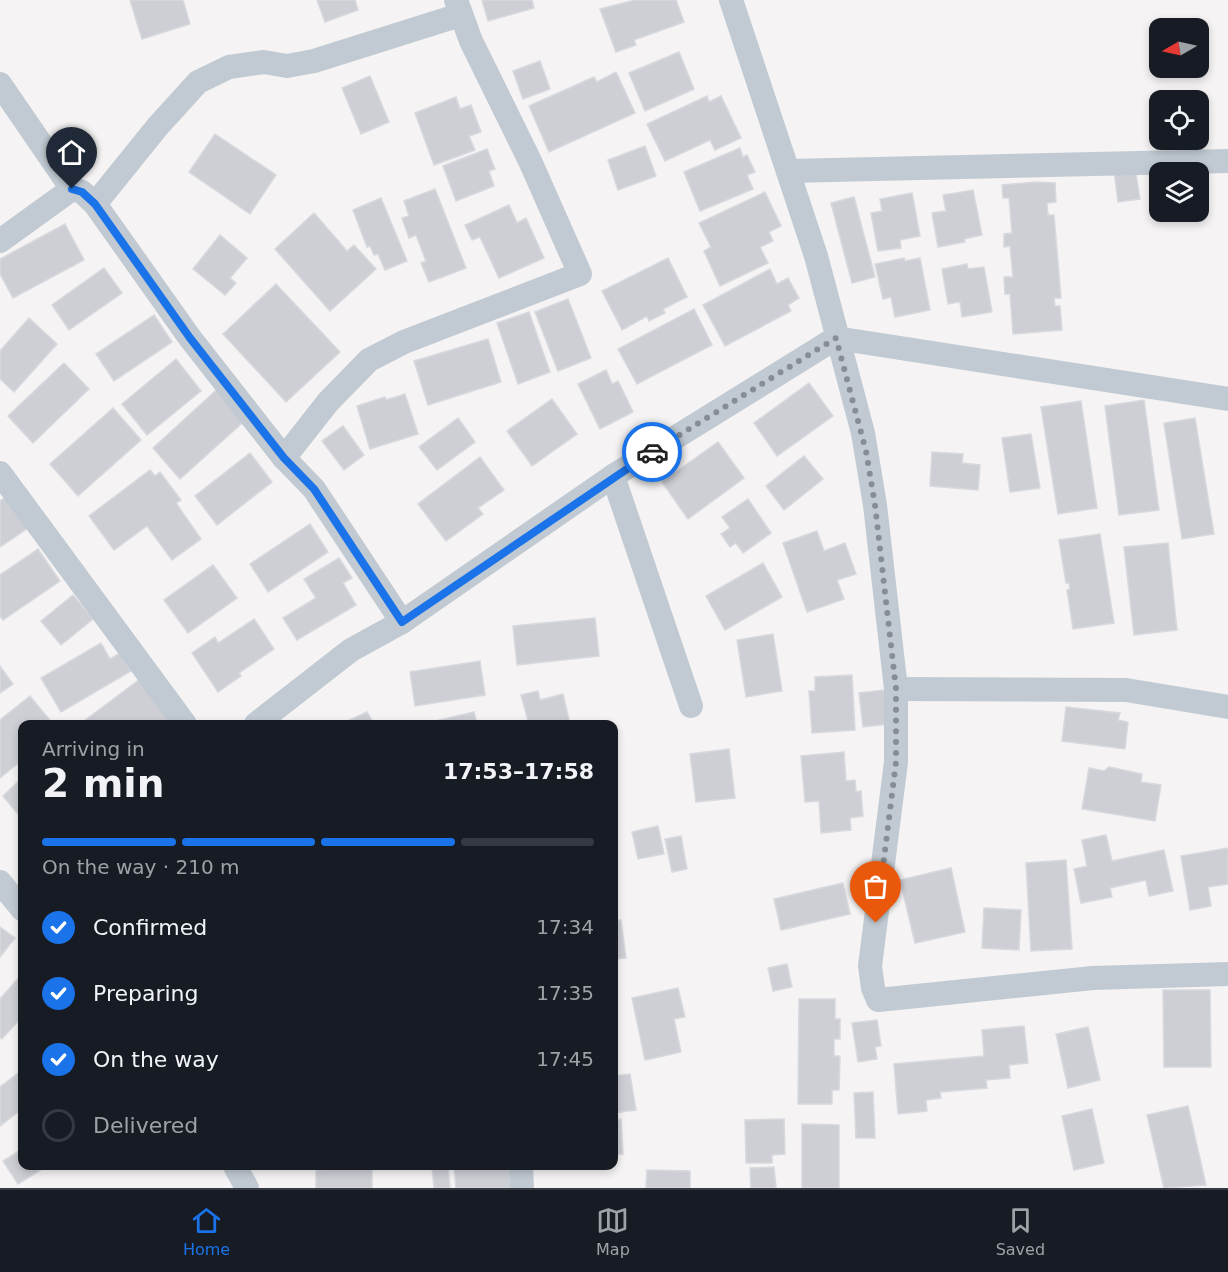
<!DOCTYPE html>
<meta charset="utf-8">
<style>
:root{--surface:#171b24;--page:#20242c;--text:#f1f3f6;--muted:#9ea1a6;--line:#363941;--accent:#1a73e8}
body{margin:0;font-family:"DejaVu Sans",sans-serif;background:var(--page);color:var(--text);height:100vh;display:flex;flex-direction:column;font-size:22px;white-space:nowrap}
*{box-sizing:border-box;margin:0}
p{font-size:20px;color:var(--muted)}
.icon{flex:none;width:33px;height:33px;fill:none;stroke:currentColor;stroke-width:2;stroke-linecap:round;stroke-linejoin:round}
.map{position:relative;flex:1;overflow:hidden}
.side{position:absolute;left:18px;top:720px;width:600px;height:450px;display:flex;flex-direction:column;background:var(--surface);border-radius:12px;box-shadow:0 3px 9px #0003}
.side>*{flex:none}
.needle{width:39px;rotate:261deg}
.fabs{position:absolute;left:1149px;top:18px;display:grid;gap:12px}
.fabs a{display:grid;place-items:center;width:60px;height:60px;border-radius:12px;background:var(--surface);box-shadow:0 3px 9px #0003;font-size:30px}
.pin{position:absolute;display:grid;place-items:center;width:51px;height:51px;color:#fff;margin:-62px -26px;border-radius:50% 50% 50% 0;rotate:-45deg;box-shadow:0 0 6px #0007}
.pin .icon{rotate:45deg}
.courier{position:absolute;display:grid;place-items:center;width:60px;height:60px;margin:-30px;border:4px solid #1a73e8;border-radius:50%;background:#fff;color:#222;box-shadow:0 2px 8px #0007}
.summary em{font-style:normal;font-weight:800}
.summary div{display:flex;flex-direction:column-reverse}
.summary{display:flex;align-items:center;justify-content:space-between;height:102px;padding:0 24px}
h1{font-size:39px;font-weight:800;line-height:45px}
.bar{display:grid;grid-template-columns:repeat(4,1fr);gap:9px 6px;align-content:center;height:72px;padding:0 24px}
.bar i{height:8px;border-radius:4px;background:var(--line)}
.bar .active{background:var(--accent)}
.bar p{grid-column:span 4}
ol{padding:0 24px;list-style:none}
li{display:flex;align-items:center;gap:18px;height:66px}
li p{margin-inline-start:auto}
li .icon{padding:6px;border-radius:50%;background:var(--accent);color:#fff;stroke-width:4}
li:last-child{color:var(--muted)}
li i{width:33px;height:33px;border:3px solid var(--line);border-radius:50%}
.tabs{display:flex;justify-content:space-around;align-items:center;height:84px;border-top:2px solid var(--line);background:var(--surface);font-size:16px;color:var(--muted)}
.tabs a{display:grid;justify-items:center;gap:3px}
.tabs .active{color:var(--accent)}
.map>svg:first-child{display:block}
.building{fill:#cdcfd5;stroke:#d7d9de;stroke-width:1.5}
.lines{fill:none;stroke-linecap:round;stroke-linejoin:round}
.street{stroke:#c1cad2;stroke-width:24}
.done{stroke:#868d94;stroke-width:6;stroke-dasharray:0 10.8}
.route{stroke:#1a73e8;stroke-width:8}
</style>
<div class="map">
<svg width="1228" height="1188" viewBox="0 0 1228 1188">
<rect width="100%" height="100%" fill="#f5f3f3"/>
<!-- building -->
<g class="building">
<polygon points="130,0 183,0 190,24 142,39"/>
<polygon points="317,0 355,0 358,10 325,22"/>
<polygon points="482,0 532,0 534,8 488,21"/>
<polygon points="635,0 676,0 684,22 634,40 636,45 616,52 600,9"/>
<polygon points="679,52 694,89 645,111 629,73"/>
<polygon points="540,61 550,89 523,99 513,71"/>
<polygon points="616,72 635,113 549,152 529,106 594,77 597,82"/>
<polygon points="370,76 389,122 361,134 342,88"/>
<polygon points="707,96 709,102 721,96 741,138 715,150 710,140 665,161 647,124"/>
<polygon points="456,97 460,109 471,105 481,132 469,136 475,150 434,165 415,113"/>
<polygon points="215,134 276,175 250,214 189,172"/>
<polygon points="645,146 656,176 618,190 608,160"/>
<polygon points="740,148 743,157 747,155 755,172 747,175 753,189 700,211 684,172"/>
<polygon points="487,149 495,169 489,171 494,186 456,201 443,166"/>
<polygon points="1135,168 1140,199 1118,202 1114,171"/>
<polygon points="1036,182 1055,183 1056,202 1047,203 1048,215 1054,215 1061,298 1054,298 1055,306 1060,306 1062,330 1013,334 1010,294 1005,294 1004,277 1013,277 1010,246 1004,247 1004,234 1012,233 1009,198 1003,198 1002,185"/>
<polygon points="435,189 466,268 429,282 421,263 426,261 416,235 409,238 402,218 409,216 404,201"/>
<polygon points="973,190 982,235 964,239 965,242 938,247 932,213 946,211 943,195"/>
<polygon points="765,192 781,226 769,232 773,241 760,247 768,263 720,286 704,251 711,247 699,223"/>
<polygon points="912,193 920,236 900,240 901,248 878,251 871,213 882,211 880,199"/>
<polygon points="854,197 875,277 852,283 831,203"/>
<polygon points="381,198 407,261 385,270 378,254 374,255 370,246 367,247 353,210"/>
<polygon points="509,205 517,223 526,218 544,258 499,278 480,237 472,240 465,225"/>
<polygon points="314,213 347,251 354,245 376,269 330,311 275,249"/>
<polygon points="65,224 84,260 13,298 0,274 0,259"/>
<polygon points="220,235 247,258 230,278 236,283 225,295 193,269"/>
<polygon points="668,258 687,297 663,309 665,313 649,321 647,316 622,330 602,291"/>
<polygon points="904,258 905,261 920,258 930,310 895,317 891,297 883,299 875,264"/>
<polygon points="967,264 968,269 984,267 992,312 962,317 960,302 948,304 942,269"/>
<polygon points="104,268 122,293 69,330 52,305"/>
<polygon points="770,269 777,284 788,278 799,298 788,305 791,311 725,346 703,305"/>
<polygon points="276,284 340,352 286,402 223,334"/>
<polygon points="568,299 591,358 558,371 535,312"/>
<polygon points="694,309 712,345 637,384 618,349"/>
<polygon points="529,312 550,372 518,384 497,323"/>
<polygon points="154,315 172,342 114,381 96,354"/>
<polygon points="29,318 57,344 14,392 0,379 0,351"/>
<polygon points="488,339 501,382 428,405 414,361"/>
<polygon points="176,359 201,391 147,435 122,404"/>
<polygon points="64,363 89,389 33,443 8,416"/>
<polygon points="606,370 612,384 618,381 633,412 600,429 578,384"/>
<polygon points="809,383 833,416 777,456 754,423"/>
<polygon points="223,384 250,416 180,479 153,448"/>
<polygon points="405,394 418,434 370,449 357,406 385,397 386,400"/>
<polygon points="552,399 577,434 532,466 507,431"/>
<polygon points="1144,400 1159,510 1119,515 1105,406"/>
<polygon points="1081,401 1097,508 1058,514 1041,407"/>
<polygon points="113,408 141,440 78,496 50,464"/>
<polygon points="458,418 475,442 437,470 419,447"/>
<polygon points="1195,418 1214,534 1182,539 1164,423"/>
<polygon points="343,426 364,455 344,470 322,441"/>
<polygon points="1031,434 1040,488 1010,492 1002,438"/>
<polygon points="718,442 744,478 688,519 662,482"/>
<polygon points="932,452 963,454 962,463 980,465 978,490 930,486"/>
<polygon points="250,453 272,482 217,525 195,496"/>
<polygon points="804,456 823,479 784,510 766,486"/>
<polygon points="480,457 504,490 478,508 483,514 446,541 418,504"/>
<polygon points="150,470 155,476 160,472 181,500 176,503 201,539 172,560 147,526 114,550 89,516"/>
<polygon points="6,497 28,528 0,547 0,501"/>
<polygon points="748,499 771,533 743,553 736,543 730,547 721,534 730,528 722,517"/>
<polygon points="310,524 328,552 268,592 250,564"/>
<polygon points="817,531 824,551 845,543 856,574 837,580 844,599 807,612 783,543"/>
<polygon points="1100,534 1114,623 1073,629 1067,590 1070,589 1069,583 1066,583 1059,540"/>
<polygon points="1168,543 1177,630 1134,635 1124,547"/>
<polygon points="38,549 60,581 3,620 0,616 0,575"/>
<polygon points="339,558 352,578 343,583 356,605 297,640 283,618 316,598 304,579"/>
<polygon points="763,563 782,597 725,630 706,596"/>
<polygon points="213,565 237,598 188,633 164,600"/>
<polygon points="73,595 93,619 61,645 41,621"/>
<polygon points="595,618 599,656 517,665 513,626"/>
<polygon points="254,619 274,649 239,673 241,676 218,692 192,653 215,637 218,643"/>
<polygon points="773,634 782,691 746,697 737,640"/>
<polygon points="101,643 110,659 120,653 131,671 61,712 41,678"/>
<polygon points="480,661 485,695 415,706 410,672"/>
<polygon points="0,666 13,684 0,693"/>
<polygon points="152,670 178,714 166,724 158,724 156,721 152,724 80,724"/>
<polygon points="852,675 855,730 812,733 809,691 815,691 815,677"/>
<polygon points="884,690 888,724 863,727 859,693"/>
<polygon points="538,691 540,700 563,694 570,724 529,724 521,695"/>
<polygon points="30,696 53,724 22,724 22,760 0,778 0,720"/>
<polygon points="1066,707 1120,713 1118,720 1128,722 1125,749 1062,741"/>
<polygon points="367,712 374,724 341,724"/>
<polygon points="474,712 477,724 423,724"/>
<polygon points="729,749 735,798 696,802 690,754"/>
<polygon points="844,752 846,781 855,780 856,792 861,791 863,816 850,818 851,830 821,833 819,801 805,802 801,756"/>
<polygon points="1109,767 1142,774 1141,782 1161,785 1155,821 1082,809 1089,768 1104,771"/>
<polygon points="22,778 22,819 3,796"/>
<polygon points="658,826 664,854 638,859 632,832"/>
<polygon points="1106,835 1112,861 1164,850 1173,891 1149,896 1146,880 1110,888 1112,897 1081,903 1074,869 1087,866 1082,840"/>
<polygon points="681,836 687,869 672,872 665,839"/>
<polygon points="1228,848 1228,884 1208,887 1211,906 1190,910 1181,856"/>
<polygon points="1066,860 1072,949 1031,951 1026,863"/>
<polygon points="951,868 965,932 915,943 900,880"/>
<polygon points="843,883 850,914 781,930 774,899"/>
<polygon points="984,908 1021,910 1019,950 982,948"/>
<polygon points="621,920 626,958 614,959 614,921"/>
<polygon points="0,927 15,938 0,957"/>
<polygon points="787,964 792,987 773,991 768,968"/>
<polygon points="22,974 22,1017 2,1039 0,1037 0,999"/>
<polygon points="678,988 685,1017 674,1019 681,1052 645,1060 632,998"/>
<polygon points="1163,990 1210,990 1211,1067 1164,1067"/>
<polygon points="799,999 835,999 835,1019 840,1019 840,1039 834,1039 834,1056 840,1056 839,1090 832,1090 832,1104 798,1104"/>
<polygon points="877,1020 881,1046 875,1047 877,1059 858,1062 852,1023"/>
<polygon points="1024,1026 1028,1063 1009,1065 1010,1078 986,1080 987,1088 940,1092 941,1098 926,1100 927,1111 898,1114 894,1064 984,1056 982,1030"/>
<polygon points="1088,1027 1100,1080 1068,1088 1056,1034"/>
<polygon points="22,1070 22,1109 0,1126 0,1087"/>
<polygon points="630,1074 636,1110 614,1113 614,1076"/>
<polygon points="873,1092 875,1138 856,1138 854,1093"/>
<polygon points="1188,1106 1206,1185 1164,1188 1147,1115"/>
<polygon points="1092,1109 1104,1163 1074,1170 1062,1116"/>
<polygon points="621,1119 623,1154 614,1155 614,1120"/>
<polygon points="784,1119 785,1154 772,1155 772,1163 746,1163 745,1120"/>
<polygon points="802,1124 839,1125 839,1188 802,1188"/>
<polygon points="22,1149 22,1166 47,1166 18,1184 3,1161"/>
<polygon points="326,1166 372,1166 372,1188 316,1188 316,1170 325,1170"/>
<polygon points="432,1166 448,1166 450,1188 434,1188"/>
<polygon points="463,1166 509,1166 511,1188 456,1188 454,1167"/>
<polygon points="774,1167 776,1188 751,1188 750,1168"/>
<polygon points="647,1170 690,1171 690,1188 646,1188"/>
</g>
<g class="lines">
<!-- street -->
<g class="street">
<polyline points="731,0 816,256 863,433 875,505 896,689 896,762 870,966 873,988 878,1000 1093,978 1228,974"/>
<polyline points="0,84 72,189 82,192 95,204 190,338 284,458 314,489 402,622"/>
<polyline points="788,171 1228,161"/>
<polyline points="95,204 158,126 198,82 229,67 264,62 287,66 314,61 460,15"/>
<polyline points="0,241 72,189"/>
<polyline points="284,458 328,402 369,360 404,342 580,274 530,161 471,41 456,0"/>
<polyline points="0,473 185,724"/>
<polyline points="613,476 691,706"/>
<polyline points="896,689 1126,690 1228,707"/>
<polyline points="256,724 351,650 402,622 613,476 836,338 1228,399"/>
<polyline points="0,882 22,909"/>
<polyline points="235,1166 247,1188"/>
<polyline points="521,1166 522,1188"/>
</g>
</g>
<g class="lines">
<!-- done -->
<polyline class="done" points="652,452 836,338 866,451 875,505 896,689 896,762 876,923"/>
<!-- route -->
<polyline class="route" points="72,189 82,192 95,204 190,338 284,458 314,489 402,622 652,452"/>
</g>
</svg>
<div class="fabs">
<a><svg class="needle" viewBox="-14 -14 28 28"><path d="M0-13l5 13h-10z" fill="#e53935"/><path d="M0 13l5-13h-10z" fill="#9ea1a6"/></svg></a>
<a><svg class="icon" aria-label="locate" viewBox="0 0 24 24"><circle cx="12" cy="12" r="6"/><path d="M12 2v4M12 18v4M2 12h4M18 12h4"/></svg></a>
<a><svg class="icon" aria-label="layers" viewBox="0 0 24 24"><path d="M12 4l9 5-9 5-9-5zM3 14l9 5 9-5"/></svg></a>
</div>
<div class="pin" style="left:876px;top:923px;background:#ea580c"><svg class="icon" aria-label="bag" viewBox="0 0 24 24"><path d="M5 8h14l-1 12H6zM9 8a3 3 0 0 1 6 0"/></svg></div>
<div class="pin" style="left:72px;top:189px;background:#1f2937"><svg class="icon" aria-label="home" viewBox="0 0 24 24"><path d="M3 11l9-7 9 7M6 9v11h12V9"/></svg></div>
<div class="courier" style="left:652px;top:452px"><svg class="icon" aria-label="car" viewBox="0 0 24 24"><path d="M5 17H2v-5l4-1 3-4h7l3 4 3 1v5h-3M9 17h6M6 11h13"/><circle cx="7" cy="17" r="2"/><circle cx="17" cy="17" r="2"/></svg></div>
<section class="side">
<div class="summary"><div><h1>2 min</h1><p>Arriving in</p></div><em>17:53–17:58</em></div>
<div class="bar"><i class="active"></i><i class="active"></i><i class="active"></i><i></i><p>On the way · 210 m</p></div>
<ol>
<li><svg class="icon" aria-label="check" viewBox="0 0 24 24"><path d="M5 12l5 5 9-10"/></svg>Confirmed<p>17:34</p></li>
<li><svg class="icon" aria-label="check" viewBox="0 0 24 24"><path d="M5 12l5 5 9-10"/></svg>Preparing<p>17:35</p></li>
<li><svg class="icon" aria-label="check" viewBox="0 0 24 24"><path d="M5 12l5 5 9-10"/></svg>On the way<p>17:45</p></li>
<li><i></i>Delivered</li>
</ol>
</section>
</div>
<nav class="tabs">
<a class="active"><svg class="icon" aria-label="home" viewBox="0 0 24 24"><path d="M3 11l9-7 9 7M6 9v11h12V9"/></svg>Home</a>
<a><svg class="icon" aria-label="map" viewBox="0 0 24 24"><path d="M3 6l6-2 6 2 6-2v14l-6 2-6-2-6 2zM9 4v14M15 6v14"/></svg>Map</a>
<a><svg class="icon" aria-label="saved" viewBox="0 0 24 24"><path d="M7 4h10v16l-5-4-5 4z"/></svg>Saved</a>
</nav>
